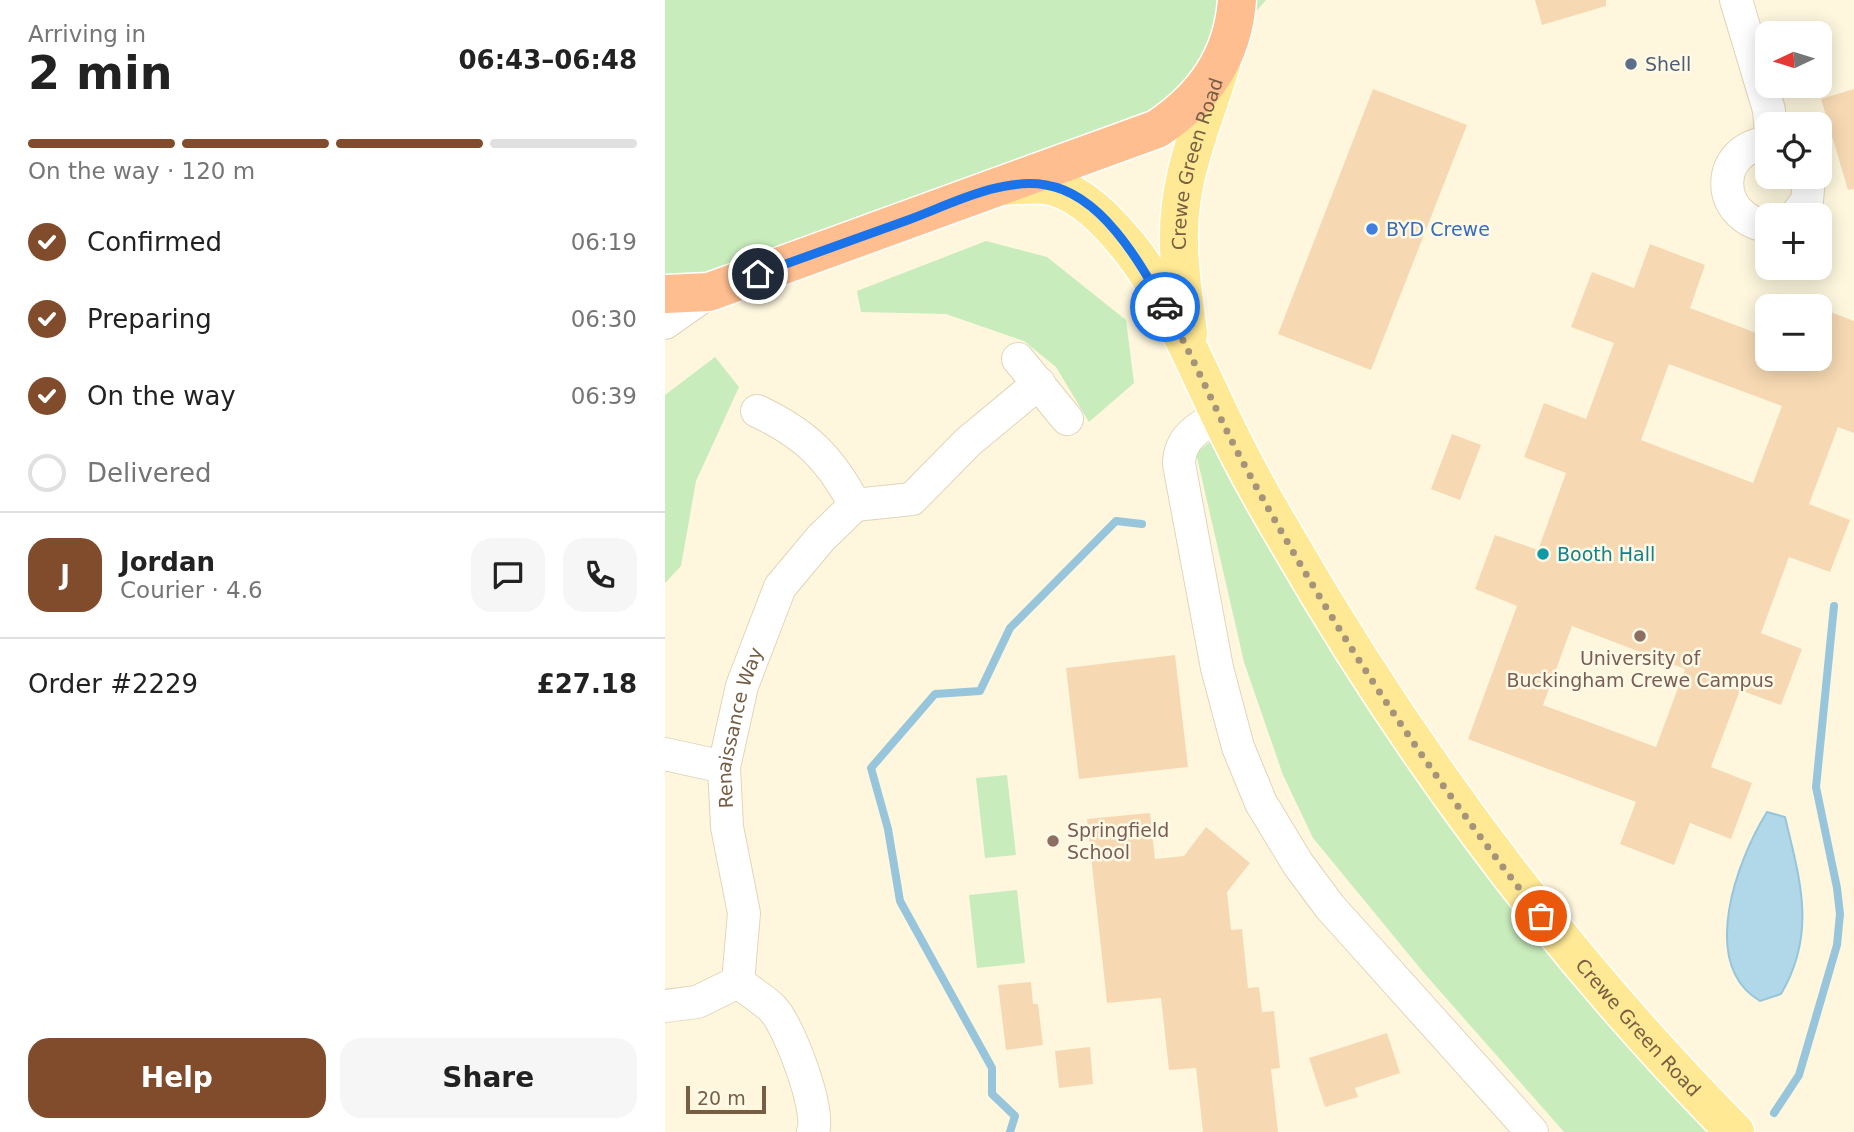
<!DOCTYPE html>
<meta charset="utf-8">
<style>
:root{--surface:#fff;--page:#f6f6f6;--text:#222;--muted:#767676;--line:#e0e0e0;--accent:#804c2c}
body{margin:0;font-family:"DejaVu Sans",sans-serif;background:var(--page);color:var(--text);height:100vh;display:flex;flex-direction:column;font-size:26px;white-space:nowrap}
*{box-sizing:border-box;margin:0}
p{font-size:23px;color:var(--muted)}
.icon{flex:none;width:38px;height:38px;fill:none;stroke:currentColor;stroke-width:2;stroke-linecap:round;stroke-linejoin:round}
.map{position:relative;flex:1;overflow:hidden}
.drawer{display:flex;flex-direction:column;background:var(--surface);width:665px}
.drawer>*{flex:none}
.needle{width:46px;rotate:266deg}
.controls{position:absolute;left:1090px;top:21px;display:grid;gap:14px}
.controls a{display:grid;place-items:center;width:77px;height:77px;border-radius:14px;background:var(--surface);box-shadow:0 4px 18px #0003;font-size:35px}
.scale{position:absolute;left:21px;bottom:18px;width:80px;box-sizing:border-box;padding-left:7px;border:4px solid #765e44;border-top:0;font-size:19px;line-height:24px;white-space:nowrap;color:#765e44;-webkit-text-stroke:5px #fff9e6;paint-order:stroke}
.pin{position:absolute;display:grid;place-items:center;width:60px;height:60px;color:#fff;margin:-30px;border:4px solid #fff;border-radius:50%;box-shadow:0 2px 7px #0007}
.courier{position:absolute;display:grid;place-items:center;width:70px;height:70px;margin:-35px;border:5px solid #1a73e8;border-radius:50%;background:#fff;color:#222;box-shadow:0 2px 9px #0007}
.overview em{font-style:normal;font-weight:800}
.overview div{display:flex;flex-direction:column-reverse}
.overview{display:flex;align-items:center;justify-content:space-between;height:119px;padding:0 28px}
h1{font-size:46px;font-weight:800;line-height:52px}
.bar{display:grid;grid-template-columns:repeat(4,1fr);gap:10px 7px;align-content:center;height:84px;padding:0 28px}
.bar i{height:9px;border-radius:5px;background:var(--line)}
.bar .current{background:var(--accent)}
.bar p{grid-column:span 4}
.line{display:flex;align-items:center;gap:18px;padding:0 28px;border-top:2px solid var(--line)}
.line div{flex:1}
.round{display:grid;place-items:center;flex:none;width:74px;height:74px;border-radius:21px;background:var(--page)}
ol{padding:0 28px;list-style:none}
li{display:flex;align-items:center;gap:21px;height:77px}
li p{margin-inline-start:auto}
li .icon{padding:7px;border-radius:50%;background:var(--accent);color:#fff;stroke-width:4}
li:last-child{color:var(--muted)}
li i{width:38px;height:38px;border:4px solid var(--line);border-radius:50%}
.cta{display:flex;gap:14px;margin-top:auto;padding:14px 28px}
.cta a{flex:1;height:80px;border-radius:21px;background:var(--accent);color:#fff;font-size:28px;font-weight:800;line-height:80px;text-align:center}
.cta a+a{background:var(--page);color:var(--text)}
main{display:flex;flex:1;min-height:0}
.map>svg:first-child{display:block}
.green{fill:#c8ecbc}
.water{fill:#b1d8e9;stroke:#97c5db;stroke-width:2}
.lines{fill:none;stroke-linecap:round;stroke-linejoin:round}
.stream{stroke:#97c5db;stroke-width:8}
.building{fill:#f6d9b3;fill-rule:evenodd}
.minor-casing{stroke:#e2d4ba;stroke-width:34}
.major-casing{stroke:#fff;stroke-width:41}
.highway-casing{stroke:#fff;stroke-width:41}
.minor{stroke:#fff;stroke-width:32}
.major{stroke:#ffe994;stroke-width:38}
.highway{stroke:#febe8f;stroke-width:38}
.done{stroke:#a6947a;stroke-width:7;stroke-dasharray:0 12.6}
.route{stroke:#1a73e8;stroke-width:9}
.service-dot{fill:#5c6f8a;stroke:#fff9e6;stroke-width:2.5}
.shop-dot{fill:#3f7fe0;stroke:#fff9e6;stroke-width:2.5}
.culture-dot{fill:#0f9aa8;stroke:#fff9e6;stroke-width:2.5}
.education-dot{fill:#8d6e63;stroke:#fff9e6;stroke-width:2.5}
.labels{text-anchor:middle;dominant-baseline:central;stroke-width:5;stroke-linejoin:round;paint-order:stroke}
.service-label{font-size:19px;fill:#4e5e75;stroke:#fff9e6;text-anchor:start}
.street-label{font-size:19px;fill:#765e44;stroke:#fff9e6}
.shop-label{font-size:19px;fill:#366cbe;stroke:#fff9e6;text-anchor:start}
.culture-label{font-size:19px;fill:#0d838f;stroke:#fff9e6;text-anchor:start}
.education-label{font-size:19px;fill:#785e54;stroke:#fff9e6}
</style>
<main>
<section class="drawer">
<div class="overview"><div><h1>2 min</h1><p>Arriving in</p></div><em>06:43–06:48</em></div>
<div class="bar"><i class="current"></i><i class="current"></i><i class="current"></i><i></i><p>On the way · 120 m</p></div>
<ol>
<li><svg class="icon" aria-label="check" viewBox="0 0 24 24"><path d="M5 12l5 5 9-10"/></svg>Confirmed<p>06:19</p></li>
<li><svg class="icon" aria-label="check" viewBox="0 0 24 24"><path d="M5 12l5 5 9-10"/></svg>Preparing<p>06:30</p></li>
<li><svg class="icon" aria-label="check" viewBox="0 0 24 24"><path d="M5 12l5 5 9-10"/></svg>On the way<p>06:39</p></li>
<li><i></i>Delivered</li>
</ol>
<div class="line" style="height:126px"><b class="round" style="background:var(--accent);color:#fff">J</b><div><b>Jordan</b><p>Courier · 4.6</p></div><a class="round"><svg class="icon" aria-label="chat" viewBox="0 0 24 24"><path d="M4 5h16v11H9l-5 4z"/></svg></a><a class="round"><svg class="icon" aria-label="phone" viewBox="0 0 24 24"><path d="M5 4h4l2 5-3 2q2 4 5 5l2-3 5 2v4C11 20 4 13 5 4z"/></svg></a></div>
<div class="line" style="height:91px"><div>Order #2229</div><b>£27.18</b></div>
<div class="cta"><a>Help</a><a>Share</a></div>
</section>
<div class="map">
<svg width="1189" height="1132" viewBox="0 0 1189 1132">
<rect width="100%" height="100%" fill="#fef7de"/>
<!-- green -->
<g class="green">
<polygon points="0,0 601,0 566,40 532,98 0,294"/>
<polygon points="321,241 382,257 461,320 469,383 424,422 391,367 359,341 281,314 196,312 192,291"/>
<polygon points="50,357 74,387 31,481 16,566 0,583 0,395"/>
<polygon points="546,441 1056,1132 899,1132 759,973 648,838 618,775 579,662 531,453"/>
<polygon points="342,775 351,855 320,858 311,778"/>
<polygon points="352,890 360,963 312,968 304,895"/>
</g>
<!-- water -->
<path class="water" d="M1102 812 1120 817C1135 880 1152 933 1116 994L1095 1001C1033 964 1072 860 1102 812Z"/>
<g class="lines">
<!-- stream -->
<g class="stream">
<polyline points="1109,1113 1134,1075 1172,945 1175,914 1172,888 1151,787 1169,606"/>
<polyline points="345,1132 350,1116 327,1094 327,1068 235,901 223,829 206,768 270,694 315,691 345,628 451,521 477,524"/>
</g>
</g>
<!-- building -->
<g class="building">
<polygon points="870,0 941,0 941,6 877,25"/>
<polygon points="708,89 802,125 706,370 613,334"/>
<polygon points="1189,89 1189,189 1183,190 1156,99"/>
<path d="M985 244 1040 265 1025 308 1102 337V359H1155V308L1189 321V433L1173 427 1144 504 1185 520 1165 572 1124 557 1096 633 1137 649 1116 705 1075 690 1046 767 1087 783 1066 839 1025 823 1009 865 955 844 971 802 803 739 852 606 810 589 830 535 873 550 901 473 859 457 879 403 921 419 949 343 906 327 927 272 969 288ZM1004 364 1117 406 1088 483 976 440ZM907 626 1020 669 991 747 878 705Z"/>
<polygon points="787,434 816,445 795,500 766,489"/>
<polygon points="510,655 523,767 414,779 401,668"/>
<polygon points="485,813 490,859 519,856 541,827 585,863 562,892 566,930 577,929 583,988 594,987 597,1012 609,1011 615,1068 606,1069 613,1132 538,1132 531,1068 504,1070 496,998 442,1003 422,819"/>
<polygon points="366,982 368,1004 373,1004 378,1045 341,1050 333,985"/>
<polygon points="722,1033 735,1073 690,1088 693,1097 660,1107 644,1058"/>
<polygon points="425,1047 428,1084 394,1088 390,1051"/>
</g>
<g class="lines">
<!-- minor casing -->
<g class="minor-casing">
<g id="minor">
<polyline points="1071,0 1104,110 1105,124"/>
<path d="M1102 143C1049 149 1049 217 1102 226"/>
<polyline points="1131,215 1142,201 1144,177"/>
<polyline points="0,323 44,292"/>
<polyline points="353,359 402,419"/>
<path d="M92 411C141 434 165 458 190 505"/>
<path d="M555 416C534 426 514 438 514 464L552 668 573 747 596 803 633 864 665 907 867 1132"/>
<polyline points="0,754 59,767"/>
<path d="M73 982C84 991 98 999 108 1009 124 1026 156 1110 148 1132"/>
<path id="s1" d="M0 1006 32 1002 73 982 79 913 62 827 59 767 77 686 115 587 156 538 190 505 247 499 303 442 374 383"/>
</g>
</g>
<!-- major casing -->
<g class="major-casing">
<g id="major">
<path id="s2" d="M337 186C350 186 367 183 380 185 411 189 440 218 459 241 498 286 528 359 554 413 574 456 597 498 621 538 746 755 894 954 1070 1132"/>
<path id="s3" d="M523 334C518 291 510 248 516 204 522 156 542 111 556 64"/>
</g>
</g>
<!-- highway casing -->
<g class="highway-casing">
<path id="highway" d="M0 294 44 292 492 129C539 98 568 57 572 0"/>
</g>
<!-- minor -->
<use href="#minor" class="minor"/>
<!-- major -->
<use href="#major" class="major"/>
<!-- highway -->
<use href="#highway" class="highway"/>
</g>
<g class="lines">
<!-- done -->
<path class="done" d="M500 307C530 359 552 415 581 468 666 625 765 776 876 916"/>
<!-- route -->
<path class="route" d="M93 274C143 256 193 238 243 220 284 205 336 177 381 185 437 194 475 263 500 307"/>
</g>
<!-- markers -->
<circle class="service-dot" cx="966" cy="64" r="7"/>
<circle class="shop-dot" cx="707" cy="229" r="7"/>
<circle class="culture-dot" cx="878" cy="554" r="7"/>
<g class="education-dot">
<circle cx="975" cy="636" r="7"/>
<circle cx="388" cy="841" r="7"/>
</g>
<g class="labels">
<!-- service labels -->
<g class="service-label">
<text x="980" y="64">Shell</text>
</g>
<!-- street labels -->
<g class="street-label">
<text stroke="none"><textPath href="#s3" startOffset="173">Crewe Green Road</textPath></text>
<text stroke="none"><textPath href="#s1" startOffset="336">Renaissance Way</textPath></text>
<text stroke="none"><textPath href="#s2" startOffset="1085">Crewe Green Road</textPath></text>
</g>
<!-- shop labels -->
<g class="shop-label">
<text x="721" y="229">BYD Crewe</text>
</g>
<!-- culture labels -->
<g class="culture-label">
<text x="892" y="554">Booth Hall</text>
</g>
<!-- education labels -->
<g class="education-label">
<text x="975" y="658">University of<tspan x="975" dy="22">Buckingham Crewe Campus</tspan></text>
<text x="402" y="830" text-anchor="start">Springfield<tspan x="402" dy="22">School</tspan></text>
</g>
</g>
</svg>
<div class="controls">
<a><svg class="needle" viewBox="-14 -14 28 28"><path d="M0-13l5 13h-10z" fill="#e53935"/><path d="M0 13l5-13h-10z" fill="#767676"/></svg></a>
<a><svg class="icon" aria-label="locate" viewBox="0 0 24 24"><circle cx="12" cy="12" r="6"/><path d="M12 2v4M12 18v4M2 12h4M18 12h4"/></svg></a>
<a>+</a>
<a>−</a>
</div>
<div class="scale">20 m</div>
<div class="pin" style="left:876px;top:916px;background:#ea580c"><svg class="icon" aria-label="bag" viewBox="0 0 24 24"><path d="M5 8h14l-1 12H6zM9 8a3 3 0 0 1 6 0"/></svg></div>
<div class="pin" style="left:93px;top:274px;background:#1f2937"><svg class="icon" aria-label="home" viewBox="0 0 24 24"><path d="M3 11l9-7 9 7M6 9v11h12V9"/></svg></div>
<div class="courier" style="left:500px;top:307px"><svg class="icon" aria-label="car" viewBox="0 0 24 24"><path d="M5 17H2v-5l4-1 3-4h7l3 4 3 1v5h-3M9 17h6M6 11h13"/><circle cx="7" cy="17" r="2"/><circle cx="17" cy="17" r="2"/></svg></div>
</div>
</main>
